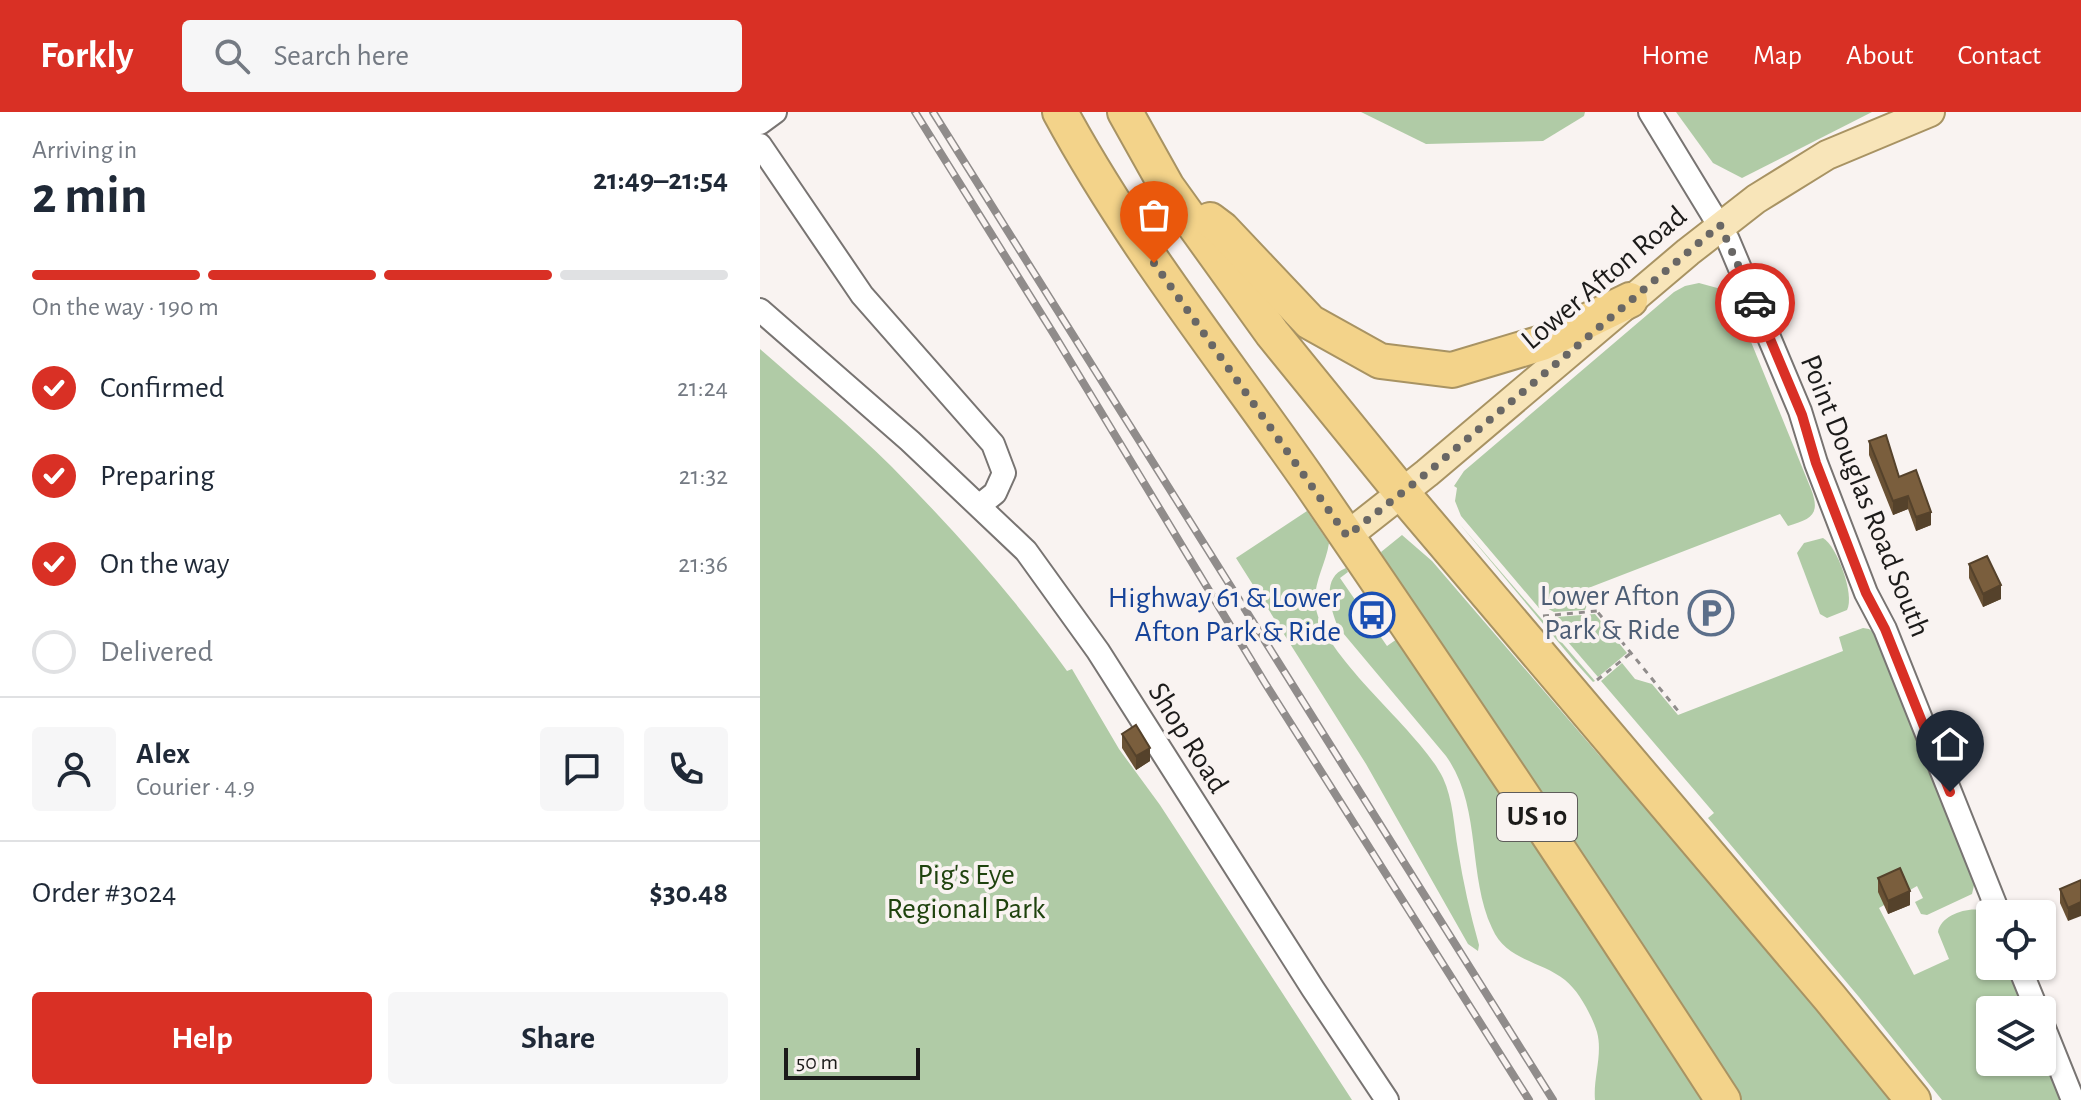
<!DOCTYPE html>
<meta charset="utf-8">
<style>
:root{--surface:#fff;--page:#f6f6f7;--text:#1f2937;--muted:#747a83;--line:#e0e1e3;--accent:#d93025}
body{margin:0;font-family:"Alegreya Sans",sans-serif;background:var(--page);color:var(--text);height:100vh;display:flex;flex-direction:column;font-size:30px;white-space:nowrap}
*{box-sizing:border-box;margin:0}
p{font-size:26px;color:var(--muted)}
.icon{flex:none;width:44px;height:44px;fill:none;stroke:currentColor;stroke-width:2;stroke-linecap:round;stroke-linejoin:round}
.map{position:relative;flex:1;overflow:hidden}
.details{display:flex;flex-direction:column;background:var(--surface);width:760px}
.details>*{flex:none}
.buttons{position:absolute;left:1216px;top:788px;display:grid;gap:16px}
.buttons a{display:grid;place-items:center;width:80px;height:80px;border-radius:8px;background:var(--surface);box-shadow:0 2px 6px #0004;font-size:40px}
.scale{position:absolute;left:24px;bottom:20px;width:136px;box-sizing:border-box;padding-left:8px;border:4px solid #1c1b1a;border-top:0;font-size:22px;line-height:28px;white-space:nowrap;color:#1c1b1a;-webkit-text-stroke:6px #f9f3f1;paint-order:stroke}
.pin{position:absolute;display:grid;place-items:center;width:68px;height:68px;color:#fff;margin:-82px -34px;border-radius:50% 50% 50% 0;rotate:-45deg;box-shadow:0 0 8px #0007}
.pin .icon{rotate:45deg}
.courier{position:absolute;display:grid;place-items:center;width:80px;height:80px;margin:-40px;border:6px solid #d93025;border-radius:50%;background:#fff;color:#222;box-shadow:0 2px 10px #0007}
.summary em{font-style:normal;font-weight:700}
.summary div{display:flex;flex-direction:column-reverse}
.summary{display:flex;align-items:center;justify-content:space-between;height:136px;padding:0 32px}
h1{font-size:52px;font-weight:700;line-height:60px}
.bar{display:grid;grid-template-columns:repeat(4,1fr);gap:12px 8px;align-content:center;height:96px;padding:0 32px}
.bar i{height:10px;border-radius:6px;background:var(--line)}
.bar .current{background:var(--accent)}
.bar p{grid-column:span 4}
.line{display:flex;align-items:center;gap:20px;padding:0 32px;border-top:2px solid var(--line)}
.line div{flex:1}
.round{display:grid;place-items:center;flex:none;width:84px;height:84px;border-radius:8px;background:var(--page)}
ol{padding:0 32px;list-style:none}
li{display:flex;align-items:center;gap:24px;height:88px}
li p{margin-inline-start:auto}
li .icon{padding:8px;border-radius:50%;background:var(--accent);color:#fff;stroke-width:4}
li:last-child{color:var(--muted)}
li i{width:44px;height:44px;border:4px solid var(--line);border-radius:50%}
.cta{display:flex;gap:16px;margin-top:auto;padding:16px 32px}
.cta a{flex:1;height:92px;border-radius:8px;background:var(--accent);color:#fff;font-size:32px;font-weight:700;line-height:92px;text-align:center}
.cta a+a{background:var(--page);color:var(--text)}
header{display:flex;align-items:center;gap:48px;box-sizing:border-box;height:112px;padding:0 40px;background:var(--accent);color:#fff}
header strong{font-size:38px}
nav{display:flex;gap:44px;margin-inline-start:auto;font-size:28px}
.search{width:560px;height:72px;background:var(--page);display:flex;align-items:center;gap:20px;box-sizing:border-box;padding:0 28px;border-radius:8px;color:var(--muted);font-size:30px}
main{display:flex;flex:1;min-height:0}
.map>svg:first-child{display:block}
.green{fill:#b0cba6}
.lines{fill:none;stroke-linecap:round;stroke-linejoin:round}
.minor-casing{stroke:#787472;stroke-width:26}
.major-casing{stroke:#a89363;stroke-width:32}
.highway-casing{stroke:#a89363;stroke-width:38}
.path{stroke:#908c8b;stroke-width:3;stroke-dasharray:6 6;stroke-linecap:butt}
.minor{stroke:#fff;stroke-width:22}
.major{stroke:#f8e5b9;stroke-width:28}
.highway{stroke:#f3d38a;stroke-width:34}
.rail-casing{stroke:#908c8b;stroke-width:8}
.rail{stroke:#f9f3f1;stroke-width:5;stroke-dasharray:15;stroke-linecap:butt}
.wall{fill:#695134}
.shaded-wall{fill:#55422b}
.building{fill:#7a5e3d;stroke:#55422b;stroke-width:2}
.done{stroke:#696765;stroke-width:8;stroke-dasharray:0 14.4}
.route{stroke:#d93025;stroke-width:10}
.labels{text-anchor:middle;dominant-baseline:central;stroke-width:8;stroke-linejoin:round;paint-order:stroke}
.shield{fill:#f9f3f1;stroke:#5e5c5a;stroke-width:2}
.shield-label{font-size:28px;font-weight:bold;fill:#1c1b1a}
.street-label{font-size:30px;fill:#1c1b1a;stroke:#f9f3f1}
.service-label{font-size:30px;fill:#4e5e75;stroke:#f9f3f1;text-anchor:end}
.transit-label{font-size:30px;fill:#164399;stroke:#f9f3f1;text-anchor:end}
.park-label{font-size:30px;fill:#1f430e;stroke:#f9f3f1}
</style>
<header>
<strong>Forkly</strong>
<div class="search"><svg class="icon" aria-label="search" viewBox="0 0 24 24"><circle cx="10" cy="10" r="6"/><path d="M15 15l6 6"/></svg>Search here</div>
<nav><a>Home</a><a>Map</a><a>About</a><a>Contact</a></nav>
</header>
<main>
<section class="details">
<div class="summary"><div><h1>2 min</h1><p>Arriving in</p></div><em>21:49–21:54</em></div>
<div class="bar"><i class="current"></i><i class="current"></i><i class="current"></i><i></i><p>On the way · 190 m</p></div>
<ol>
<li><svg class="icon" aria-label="check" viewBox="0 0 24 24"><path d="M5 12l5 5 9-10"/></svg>Confirmed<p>21:24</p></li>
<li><svg class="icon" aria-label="check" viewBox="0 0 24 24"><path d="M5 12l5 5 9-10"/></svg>Preparing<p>21:32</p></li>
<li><svg class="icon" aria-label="check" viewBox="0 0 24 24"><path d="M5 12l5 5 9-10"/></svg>On the way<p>21:36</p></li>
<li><i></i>Delivered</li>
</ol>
<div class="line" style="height:144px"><a class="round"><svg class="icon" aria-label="person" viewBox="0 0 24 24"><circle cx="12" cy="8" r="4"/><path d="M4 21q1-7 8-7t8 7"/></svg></a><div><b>Alex</b><p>Courier · 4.9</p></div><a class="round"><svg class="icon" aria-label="chat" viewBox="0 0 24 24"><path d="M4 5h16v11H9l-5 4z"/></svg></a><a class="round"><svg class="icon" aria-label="phone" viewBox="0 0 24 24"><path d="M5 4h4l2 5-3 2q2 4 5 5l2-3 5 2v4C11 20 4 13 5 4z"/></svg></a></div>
<div class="line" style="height:104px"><div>Order #3024</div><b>$30.48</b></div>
<div class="cta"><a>Help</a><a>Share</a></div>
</section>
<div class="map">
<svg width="1321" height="988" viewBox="0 0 1321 988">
<rect width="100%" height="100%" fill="#f9f3f1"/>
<!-- green -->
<g class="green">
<polygon points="601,0 825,0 824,4 783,29 666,32"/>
<polygon points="916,0 1112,0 982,66 953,51"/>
<path d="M939 171 961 177 976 193 1051 377C1061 403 1051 407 1028 414L1020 402 818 480 827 493 825 498 794 500 783 494 779 496 701 404 695 389 697 376 694 374 704 359 914 180 925 174Z"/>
<path d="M0 237C44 276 91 314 132 355 195 419 255 486 307 559L312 557 359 637 400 693 592 988H0Z"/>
<path d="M547 399 569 431C566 451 554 470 555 490 559 544 658 615 683 666 693 687 694 715 698 738 703 770 710 801 719 833L718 839 708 832 606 652 476 446Z"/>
<polygon points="698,410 835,569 833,570 815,550"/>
<polygon points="642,423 672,449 839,643 916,723 1137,988 979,988 627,455 621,440"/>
<path d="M1063 426C1077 434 1095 483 1087 498L1067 506 1060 502 1037 441 1044 431Z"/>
<path d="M586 456 588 460 580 466 627 534 637 527 666 567 943 988H835C833 966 843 942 837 920 832 904 819 879 805 868 780 848 746 849 732 816 707 762 722 694 686 644L578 515C570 496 561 465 586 456Z"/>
<polygon points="835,502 867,541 838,565 790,509 796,505"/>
<path d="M1103 516 1109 517 1117 523 1215 769 1212 782 1167 803 1161 802 1155 790 1163 786 1157 774 1119 796 1154 863 1189 847 1178 820C1181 802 1212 793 1227 800L1230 807V854H1249L1266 898H1230V950H1282V938L1302 988H1182L1099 885 948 706 954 701 841 569 862 551 875 567 892 572 918 603 1083 539 1079 525Z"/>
</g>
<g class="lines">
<!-- minor casing -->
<g class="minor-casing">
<g id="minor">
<polyline points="890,0 968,128 1040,299 1056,351 1106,481 1125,517 1239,802"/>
<polyline points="0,11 15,0"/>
<polyline points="0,33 102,183 233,332 244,361 235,381 220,393"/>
<polyline points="0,198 150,329 266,439 338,539 553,877 627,988"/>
<polyline points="1259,854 1277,898"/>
<polyline points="1282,911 1313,988"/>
</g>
</g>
<!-- major casing -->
<g class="major-casing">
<polyline id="major" points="587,424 667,361 928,140 996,87 1067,43 1170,0"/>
</g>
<!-- highway casing -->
<g class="highway-casing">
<g id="highway">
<path d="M300 0C371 131 465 248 550 370 690 574 828 780 963 988"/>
<polyline points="365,0 407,75 512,221 642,381 1070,886 1153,988"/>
<polyline points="450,108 462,117 550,210 620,249 692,258 782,231 870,188"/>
</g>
</g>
<!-- path -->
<g class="path">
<polyline points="823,482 919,600"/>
<polyline points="783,504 837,499"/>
<polyline points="837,568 871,541"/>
</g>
<!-- minor -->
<use href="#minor" class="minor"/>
<!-- major -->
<use href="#major" class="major"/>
<!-- highway -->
<use href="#highway" class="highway"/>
<!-- rail casing -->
<g class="rail-casing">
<g id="rail">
<polyline points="155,0 295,224 505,571 769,988"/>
<polyline points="173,0 793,988"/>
</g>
</g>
<!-- rail -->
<use href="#rail" class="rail"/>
</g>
<!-- wall -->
<g class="wall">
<polygon points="1109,329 1139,365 1171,413 1156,419 1148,397 1133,403 1109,343"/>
<polygon points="1209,452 1241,487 1223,495 1209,466"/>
<polygon points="362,622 390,649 376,658 362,636"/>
<polygon points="1118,766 1150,793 1128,802 1118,780"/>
<polygon points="1321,768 1308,809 1300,791 1300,777"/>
</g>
<!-- shaded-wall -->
<g class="shaded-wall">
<polygon points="1148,384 1148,397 1133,403 1133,389"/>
<polygon points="1171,400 1171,413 1156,419 1156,405"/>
<polygon points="1241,473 1241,487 1223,495 1223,482"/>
<polygon points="390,636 390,649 376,658 376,644"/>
<polygon points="1150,779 1150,793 1128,802 1128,789"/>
<polygon points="1321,790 1321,804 1308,809 1308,796"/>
</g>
<!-- building -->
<g class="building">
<polygon points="1126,323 1139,365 1156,358 1171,400 1156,405 1148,384 1133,389 1109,329"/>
<polygon points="1227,444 1241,473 1223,482 1209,452"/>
<polygon points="376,613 390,636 376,644 362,622"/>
<polygon points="1140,756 1150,779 1128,789 1118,766"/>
<polygon points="1321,768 1321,790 1308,796 1300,777"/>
</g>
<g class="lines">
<!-- done -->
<polyline class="done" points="394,151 587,424 667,361 960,113 995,191"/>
<!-- route -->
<polyline class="route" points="995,191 1042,303 1056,351 1106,481 1125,517 1190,680"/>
</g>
<!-- icons -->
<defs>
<g id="parking-ring" transform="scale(2.3)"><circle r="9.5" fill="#f9f3f1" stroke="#5c6f8a" stroke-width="1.5"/><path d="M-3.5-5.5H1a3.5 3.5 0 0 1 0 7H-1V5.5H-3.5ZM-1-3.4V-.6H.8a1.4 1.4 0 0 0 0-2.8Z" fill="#5c6f8a"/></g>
<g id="bus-ring" transform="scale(2.3)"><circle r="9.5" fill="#f9f3f1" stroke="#1a4fb4" stroke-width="1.5"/><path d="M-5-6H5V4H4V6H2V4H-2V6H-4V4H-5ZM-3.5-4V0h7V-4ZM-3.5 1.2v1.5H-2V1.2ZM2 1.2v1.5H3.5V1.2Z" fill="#1a4fb4"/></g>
</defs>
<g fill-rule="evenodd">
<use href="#parking-ring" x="951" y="501"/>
<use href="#bus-ring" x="612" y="503"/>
</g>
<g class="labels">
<!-- shield labels -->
<rect class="shield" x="737" y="681" width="80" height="48" rx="6"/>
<g class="shield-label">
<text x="777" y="705">US 10</text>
</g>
<!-- street labels -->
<g class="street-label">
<text transform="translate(844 166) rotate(-40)">Lower Afton Road</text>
<text transform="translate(1105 384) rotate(68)">Point Douglas Road South</text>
<text transform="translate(428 626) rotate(58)">Shop Road</text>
</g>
<!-- service labels -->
<g class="service-label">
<text x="920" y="484">Lower Afton<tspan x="920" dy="34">Park &amp; Ride</tspan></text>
</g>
<!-- transit labels -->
<g class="transit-label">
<text x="581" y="486">Highway 61 &amp; Lower<tspan x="581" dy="34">Afton Park &amp; Ride</tspan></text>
</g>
<!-- park labels -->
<g class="park-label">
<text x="206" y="763">Pig's Eye<tspan x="206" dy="34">Regional Park</tspan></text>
</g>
</g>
</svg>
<div class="buttons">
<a><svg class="icon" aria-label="locate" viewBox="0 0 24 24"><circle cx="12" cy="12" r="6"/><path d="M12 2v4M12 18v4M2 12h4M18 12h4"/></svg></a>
<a><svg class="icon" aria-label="layers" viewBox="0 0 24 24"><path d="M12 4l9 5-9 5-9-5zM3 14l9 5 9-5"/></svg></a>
</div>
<div class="scale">50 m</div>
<div class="pin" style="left:394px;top:151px;background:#ea580c"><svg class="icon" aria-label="bag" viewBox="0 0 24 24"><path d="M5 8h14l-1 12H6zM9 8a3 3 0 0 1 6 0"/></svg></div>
<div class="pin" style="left:1190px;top:680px;background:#1f2937"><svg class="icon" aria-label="home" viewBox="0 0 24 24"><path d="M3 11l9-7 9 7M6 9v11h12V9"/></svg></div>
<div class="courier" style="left:995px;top:191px"><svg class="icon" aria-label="car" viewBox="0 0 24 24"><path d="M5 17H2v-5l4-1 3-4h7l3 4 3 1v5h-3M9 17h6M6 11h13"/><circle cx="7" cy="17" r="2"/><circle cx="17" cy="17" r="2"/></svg></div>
</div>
</main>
